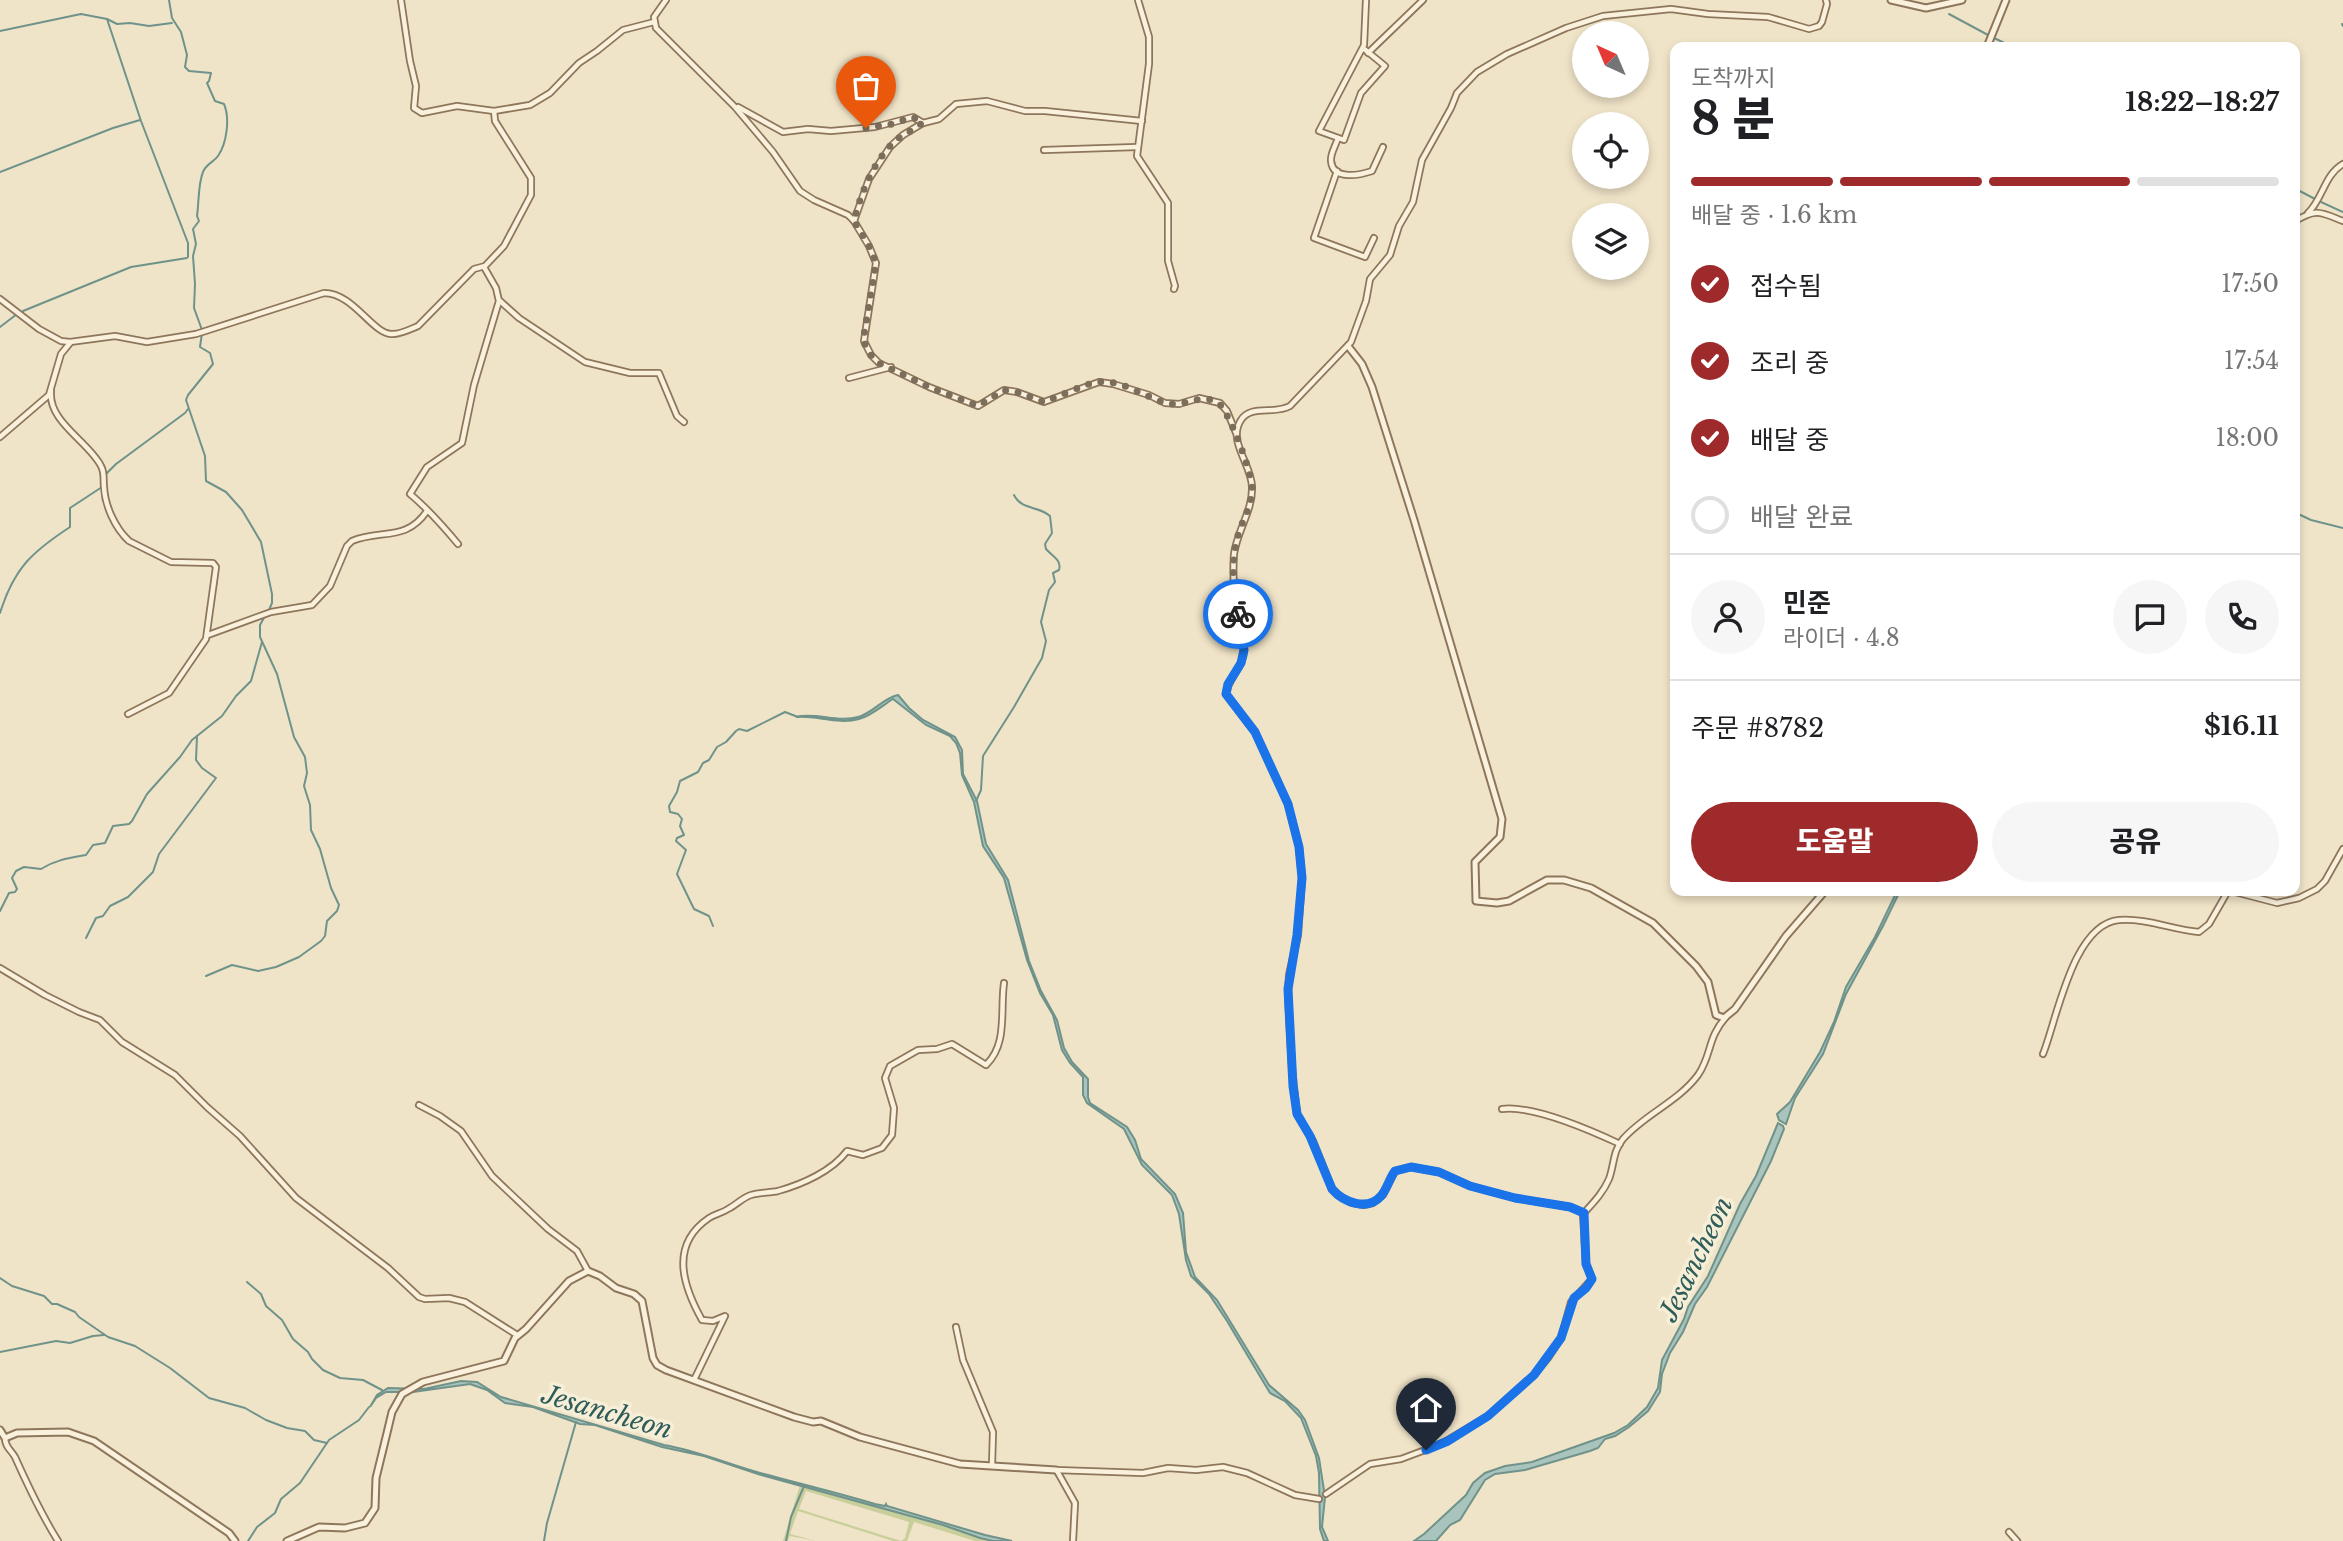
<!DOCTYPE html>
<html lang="ko">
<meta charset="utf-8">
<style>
:root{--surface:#fff;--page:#f6f6f6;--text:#202124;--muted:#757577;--line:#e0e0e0;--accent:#9e2a2b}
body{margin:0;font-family:"Libre Baskerville","Noto Sans KR",serif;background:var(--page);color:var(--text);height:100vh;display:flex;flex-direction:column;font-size:26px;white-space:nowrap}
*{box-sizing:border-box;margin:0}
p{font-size:23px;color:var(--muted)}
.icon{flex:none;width:38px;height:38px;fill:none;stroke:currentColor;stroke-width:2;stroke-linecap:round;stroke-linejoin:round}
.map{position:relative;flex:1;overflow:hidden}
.side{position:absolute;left:1670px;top:42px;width:630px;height:854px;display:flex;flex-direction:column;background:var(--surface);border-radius:14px;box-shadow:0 4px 10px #0003}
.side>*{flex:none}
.needle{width:46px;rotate:316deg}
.tools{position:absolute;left:1572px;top:21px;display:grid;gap:14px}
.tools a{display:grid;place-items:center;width:77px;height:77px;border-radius:50%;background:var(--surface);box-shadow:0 4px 10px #0003;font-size:35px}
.pin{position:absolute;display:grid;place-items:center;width:60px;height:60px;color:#fff;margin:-72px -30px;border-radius:50% 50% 50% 0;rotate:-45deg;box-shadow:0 0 7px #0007}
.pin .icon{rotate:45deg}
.courier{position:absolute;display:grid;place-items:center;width:70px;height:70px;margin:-35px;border:5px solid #1a73e8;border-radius:50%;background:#fff;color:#222;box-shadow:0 2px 9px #0007}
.head em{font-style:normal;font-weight:800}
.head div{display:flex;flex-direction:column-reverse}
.head{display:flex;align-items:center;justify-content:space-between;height:119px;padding:0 21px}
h1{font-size:46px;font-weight:800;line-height:52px}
.bar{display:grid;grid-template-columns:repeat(4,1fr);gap:10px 7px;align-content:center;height:84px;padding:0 21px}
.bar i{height:9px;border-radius:5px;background:var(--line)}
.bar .selected{background:var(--accent)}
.bar p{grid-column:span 4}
.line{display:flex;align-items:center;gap:18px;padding:0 21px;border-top:2px solid var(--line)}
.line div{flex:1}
.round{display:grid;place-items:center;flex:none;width:74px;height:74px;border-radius:37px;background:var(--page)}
ol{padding:0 21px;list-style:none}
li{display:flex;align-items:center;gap:21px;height:77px}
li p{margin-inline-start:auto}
li .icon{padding:7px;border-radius:50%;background:var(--accent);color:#fff;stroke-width:4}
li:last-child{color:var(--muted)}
li i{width:38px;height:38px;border:4px solid var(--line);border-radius:50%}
.action{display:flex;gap:14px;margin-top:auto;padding:14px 21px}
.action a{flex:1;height:80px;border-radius:42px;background:var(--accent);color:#fff;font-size:28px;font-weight:800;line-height:80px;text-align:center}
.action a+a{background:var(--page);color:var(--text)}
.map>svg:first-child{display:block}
.green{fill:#c9cf9b;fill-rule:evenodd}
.water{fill:#a9c4bc;stroke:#6f938a;stroke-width:2}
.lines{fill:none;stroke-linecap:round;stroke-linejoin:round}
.stream{stroke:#6f938a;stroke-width:2}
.minor-casing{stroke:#8d765c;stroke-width:8}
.tertiary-casing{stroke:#8d765c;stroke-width:9}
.minor{stroke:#faf1dc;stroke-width:4.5}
.tertiary{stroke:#faf1dc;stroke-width:5}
.done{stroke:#7c6e5b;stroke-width:7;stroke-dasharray:0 12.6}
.route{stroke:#1a73e8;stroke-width:9}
.labels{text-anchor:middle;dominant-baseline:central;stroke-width:7;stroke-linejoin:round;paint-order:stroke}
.water-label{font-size:26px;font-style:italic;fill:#2f5d5a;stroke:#f7eed8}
</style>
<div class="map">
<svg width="2343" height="1541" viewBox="0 0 2343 1541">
<rect width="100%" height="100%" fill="#f0e4c8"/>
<!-- green -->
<path class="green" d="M800 1485 943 1525 993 1541H975L914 1522 907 1541H893L798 1511 790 1534 816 1541 790 1536 788 1541H783ZM806 1491 909 1522 905 1538 901 1541 799 1509Z"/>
<!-- water -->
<g class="water">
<path d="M898 695 909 708 923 720 955 737 962 750 963 774 977 801 986 844 1008 880 1029 961 1041 991 1057 1020 1064 1048 1072 1062 1088 1079V1097L1090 1103 1127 1127 1135 1140 1141 1159 1175 1194 1183 1213 1186 1252 1195 1277 1217 1300 1269 1385 1298 1410 1305 1420 1319 1458 1325 1497 1322 1527 1328 1541H1324L1320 1529 1319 1473 1316 1456 1301 1418 1285 1401 1270 1393 1227 1321 1209 1294 1191 1276 1186 1260 1179 1214 1172 1195 1142 1165 1124 1129 1087 1103 1083 1095V1077L1070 1063 1062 1050 1053 1015 1040 993 1027 960 1004 878 983 846 974 802 962 775 960 753 956 743 950 736 926 725 893 699C883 705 871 716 859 719 838 725 816 715 796 717 816 712 838 723 858 717 873 713 883 698 898 695Z"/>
<polygon points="1897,891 1900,891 1883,926 1846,994 1823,1054 1795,1098 1786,1124 1779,1120 1777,1114 1790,1102 1820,1052 1834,1022 1846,987 1875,937"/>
<polygon points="1778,1123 1783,1126 1784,1129 1771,1161 1707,1287 1695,1304 1683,1332 1670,1353 1662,1374 1660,1392 1648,1411 1629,1427 1615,1436 1605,1439 1598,1448 1590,1451 1525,1470 1495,1474 1485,1480 1460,1520 1450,1525 1436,1541 1414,1541 1424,1534 1466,1495 1473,1483 1485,1473 1505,1466 1532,1462 1614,1433 1628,1425 1647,1407 1658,1388 1662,1360 1684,1319 1688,1307 1708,1276 1740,1204 1756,1176"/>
<path d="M461 1381 477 1382 501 1397 664 1445C699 1451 730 1465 764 1474 801 1484 838 1493 875 1504L885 1506 886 1504 887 1506 985 1535 1012 1541H993L980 1538 943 1525 758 1474 704 1456 662 1447 595 1425 580 1424 533 1407 505 1403 487 1390 470 1384 413 1392H386L376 1398 370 1407 377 1395 388 1388 424 1389Z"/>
</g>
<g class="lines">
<!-- stream -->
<g class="stream">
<path d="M169 0 172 18 181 32 187 55 185 67 189 71 211 73 209 81 207 83 215 101 224 104C230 118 227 143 218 156 214 162 206 164 203 172 198 184 199 202 197 216L199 221 193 229 196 244 193 256 195 284 194 308 202 330"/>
<polyline points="1949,14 1988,35"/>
<polyline points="107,19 141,121 188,243 188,257"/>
<polyline points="2342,24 2343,26"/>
<polyline points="0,31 81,14 107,19 117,24 130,23 149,26 172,23"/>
<polyline points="1994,38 2013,47"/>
<polyline points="0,172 113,128 140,120"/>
<polyline points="2294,188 2315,199"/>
<polyline points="2321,202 2343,212"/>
<polyline points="23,311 131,267 187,258"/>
<polyline points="0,327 17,314"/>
<polyline points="202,333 200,347 210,353 213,364 188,395 186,400 205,456 206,481 226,492 242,510 261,542 272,594 272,603 269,610"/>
<polyline points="106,484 106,474 116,464 185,413 188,409"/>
<polyline points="2294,512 2311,520 2343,528"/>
<path d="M0 613C14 568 32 552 70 527V508L102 487"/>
<path d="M976 801 981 790 983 756 1014 707 1042 658 1046 641 1041 622 1049 590 1055 582 1053 573 1059 570C1062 560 1052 556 1046 549L1045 544 1052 533 1050 516C1038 505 1022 511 1014 495"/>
<path d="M0 911 9 893 15 892 17 889 12 878 16 871 24 867 41 869C55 860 69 858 86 855L93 845 105 843 113 826 129 824 132 821 147 794 180 757 192 740 222 716 236 696 251 681 262 642"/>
<polyline points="713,926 709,916 694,909 677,874 686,850 676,841 677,838 684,835 680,826 682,819 678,814 670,812 669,806 677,792 680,781 698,772 703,763 709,760 717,747 726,742 736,731 739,729 747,731 785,712 798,717 802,716"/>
<polyline points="86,938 96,918 103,916 110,906 128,897 153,872 159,854 216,778 202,768 196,760 197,736"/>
<polyline points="206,976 232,965 258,971 276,967 299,957 321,941 325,936 327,921 337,911 339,905 331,888 320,849 311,830 310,805 304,786 307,773 305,757 294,737 277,674 260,637 260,625 266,614"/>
<polyline points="0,1278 12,1286 44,1296 52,1304 57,1304 75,1312 79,1317 108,1337 135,1346 170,1368 209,1398 245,1408 266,1420 287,1428 305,1431 314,1440 327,1443"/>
<polyline points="247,1282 261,1294 266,1306 282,1320 293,1339 308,1352 312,1359 323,1370 340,1378 363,1380 382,1390"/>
<polyline points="0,1352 56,1341 70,1343 93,1336 104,1335"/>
<polyline points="248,1541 257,1527 275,1513 281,1499 300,1483 329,1440 359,1420 369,1407"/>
<polyline points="544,1541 547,1523 576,1422"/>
<polyline points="786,1541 791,1517 804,1486"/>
</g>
<!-- minor casing -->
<g class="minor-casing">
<g id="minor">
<polyline points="401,0 410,61 416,86 414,108 422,113 457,106 494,111 530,105 550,93 579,63 597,51 623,30 654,22"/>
<polyline points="666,0 654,17 656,28 735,107 773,152 800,191 814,200 848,215 854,221 869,246 876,263 864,341 871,355 879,363 929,387 978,406 1004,390 1017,392 1044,402 1099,382 1113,384 1149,395 1165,403 1179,404 1199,398 1220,403 1227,411 1236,433"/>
<polyline points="1138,0 1149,37 1149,64 1137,156 1168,203 1168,261 1175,286 1174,289"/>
<polyline points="1363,48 1385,66 1361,93 1344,140 1319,131 1364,45 1366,0"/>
<polyline points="1368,53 1423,0"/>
<polyline points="738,107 783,132 808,129 831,131 875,127 913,117 923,123"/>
<path d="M1338 138C1336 145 1330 154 1331 161 1333 181 1360 175 1372 171L1383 147"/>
<polyline points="1044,150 1137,147"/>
<polyline points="1337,171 1314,238 1365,257 1374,238"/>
<path d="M2308 213C2323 199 2324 175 2343 164"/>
<polyline points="854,221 869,179 890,147 903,135 923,123 939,119 956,104 987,101 1025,111 1045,111 1142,121"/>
<path d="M2294 222C2316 208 2320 212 2343 221"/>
<path d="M0 299 39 329 61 341 70 342 115 336 147 342 196 334 324 293C353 293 372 333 391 334 399 335 411 329 418 326L474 269 485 266 504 246 531 195V178L495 121 494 111"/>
<polyline points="500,301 519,318 585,362 630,373 659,373 677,416 684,422"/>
<polyline points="849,378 891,367"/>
<path d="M51 391C48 422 88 441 101 466 105 473 103 480 104 487 105 506 115 528 129 541L171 562 213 563 216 567 206 639 169 693 128 714"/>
<polyline points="0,437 49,395 61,354 70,343"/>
<path d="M458 544C443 526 427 508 410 494L427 467 462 443 474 385 499 301 496 288 484 267"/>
<path d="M208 635 271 612 312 605 330 586 347 546 352 541C381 529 406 542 427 511"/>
<polyline points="2231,891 2277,903 2299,898 2317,889 2325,881 2343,849"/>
<polyline points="0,968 45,995 79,1012 100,1020 122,1042 175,1075 207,1107 240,1136 296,1198 388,1268 419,1297 425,1299 449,1298 465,1302 517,1335"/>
<path d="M2043 1054C2057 1019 2073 924 2119 920 2147 918 2173 930 2199 932L2209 924 2228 891"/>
<polyline points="419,1105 440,1116 461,1131 492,1176 548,1229 577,1251 588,1271"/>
<path d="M1502 1109C1534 1105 1590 1130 1620 1144"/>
<path d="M1584 1213 1570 1207 1515 1198 1470 1186 1439 1172 1411 1167 1395 1171 1383 1195 1373 1203 1364 1205 1352 1203 1339 1196 1332 1189 1313 1141 1297 1114 1292 1069 1288 995 1289 975 1298 935 1302 878 1299 847 1288 804 1255 732 1226 694C1228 678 1244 667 1244 650 1244 644 1240 640 1239 635 1235 609 1232 581 1234 554 1237 531 1253 510 1252 487 1252 465 1227 441 1241 420 1251 404 1274 415 1290 406L1351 342 1366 301 1370 279 1390 255 1399 226 1413 202 1422 160 1451 108 1457 93 1477 72 1507 54 1566 28 1603 16 1671 9 1708 14 1768 17 1809 29 1819 26 1822 22 1827 4 1826 0"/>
<polyline points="956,1327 963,1360 993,1432 992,1465"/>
<path d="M694 1380 725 1316 713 1321 702 1320C683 1286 669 1245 709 1218 715 1214 722 1213 728 1209 736 1205 742 1198 751 1195 760 1192 769 1193 778 1191 803 1184 832 1171 847 1151L863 1155 882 1148 892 1135 894 1108 885 1078 890 1066 918 1050 937 1049 952 1044 986 1065C1008 1044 1000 1011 1004 983"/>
<path d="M5 1438C5 1447 11 1450 15 1457 28 1486 41 1514 58 1541"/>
<polyline points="1056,1470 1143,1473 1168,1468 1196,1470 1223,1467 1247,1473 1295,1495 1319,1499"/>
<polyline points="1057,1471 1075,1503 1073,1541"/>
<path d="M1326 1494 1370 1464 1401 1459 1441 1444 1488 1416 1534 1375 1548 1358 1561 1338 1571 1302 1592 1279 1586 1264 1583 1214C1593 1203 1603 1193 1609 1179 1614 1166 1613 1150 1623 1139 1645 1114 1678 1102 1698 1075 1712 1055 1707 1038 1726 1017"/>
<polyline points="2009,1532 2017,1541"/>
</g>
</g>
<!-- tertiary casing -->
<g class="tertiary-casing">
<g id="tertiary">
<polyline points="1891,0 1926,8 1962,0"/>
<polyline points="1987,47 2006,0"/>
<polyline points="1348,346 1362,364 1372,387 1414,520 1502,819 1500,837 1475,862 1476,901 1497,903 1509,901 1547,880 1564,880 1591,888 1653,923 1696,966 1708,982 1716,1015 1724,1018 1735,1009 1786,936 1825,891"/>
<polyline points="0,1430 5,1438 17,1433 68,1432 94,1441 229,1533 235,1541"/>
<polyline points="287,1541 319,1527 345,1528 365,1523 375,1508 376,1478 387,1433 392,1412 402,1394 423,1382 504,1361 515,1338 526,1329 569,1281 588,1271 600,1276 616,1288 634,1294 642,1301 653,1358 657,1365 666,1370 794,1417 813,1422 821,1421 860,1437 960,1464 1056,1470"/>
</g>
</g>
<!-- minor -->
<use href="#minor" class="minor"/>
<!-- tertiary -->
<use href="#tertiary" class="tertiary"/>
</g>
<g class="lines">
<!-- done -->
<path class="done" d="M866 128 892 124 913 117 923 122C915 130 904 133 895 141 873 162 861 193 854 221L869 246 876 263 863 341 871 355 879 363 929 387 978 406 1004 390 1017 392 1044 402C1058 397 1086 383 1099 382 1119 379 1146 397 1165 403 1183 408 1199 393 1217 402 1228 407 1253 475 1252 489 1252 507 1241 522 1237 539 1231 563 1233 590 1238 614"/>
<!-- route -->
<path class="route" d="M1238 614 1240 637 1244 650 1241 663 1228 684 1226 694 1255 732 1288 804 1299 847 1302 878 1297 935 1288 989 1293 1086 1297 1114 1310 1136 1332 1189C1344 1203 1368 1211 1381 1196 1387 1189 1389 1179 1395 1171L1411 1167 1439 1172 1470 1186 1515 1198 1570 1207 1584 1213 1586 1264 1592 1279 1586 1288 1574 1298 1561 1338 1534 1375 1488 1416 1448 1441 1426 1450"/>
</g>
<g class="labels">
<!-- water labels -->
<g class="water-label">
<text transform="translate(1696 1259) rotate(-64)">Jesancheon</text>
<text transform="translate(607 1412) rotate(16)">Jesancheon</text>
</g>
</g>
</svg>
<div class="tools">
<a><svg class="needle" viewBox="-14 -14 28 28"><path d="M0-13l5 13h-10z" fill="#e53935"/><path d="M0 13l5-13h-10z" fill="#757577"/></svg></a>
<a><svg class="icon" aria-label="locate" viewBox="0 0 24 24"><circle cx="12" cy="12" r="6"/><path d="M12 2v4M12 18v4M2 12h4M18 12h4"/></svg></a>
<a><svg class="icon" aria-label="layers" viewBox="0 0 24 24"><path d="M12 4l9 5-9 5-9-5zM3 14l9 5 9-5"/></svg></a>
</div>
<div class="pin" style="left:866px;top:128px;background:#ea580c"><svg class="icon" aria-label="bag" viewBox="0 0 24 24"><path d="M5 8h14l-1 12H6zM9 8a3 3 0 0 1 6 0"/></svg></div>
<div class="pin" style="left:1426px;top:1450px;background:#1f2937"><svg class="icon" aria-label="home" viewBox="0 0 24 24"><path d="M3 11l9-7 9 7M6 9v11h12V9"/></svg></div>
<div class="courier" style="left:1238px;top:614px"><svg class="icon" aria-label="bike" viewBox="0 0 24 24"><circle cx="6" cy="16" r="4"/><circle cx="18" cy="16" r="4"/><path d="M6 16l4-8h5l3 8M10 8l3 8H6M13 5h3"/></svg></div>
<section class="side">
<div class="head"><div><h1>8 분</h1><p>도착까지</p></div><em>18:22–18:27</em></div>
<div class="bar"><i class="selected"></i><i class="selected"></i><i class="selected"></i><i></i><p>배달 중 · 1.6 km</p></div>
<ol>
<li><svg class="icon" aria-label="check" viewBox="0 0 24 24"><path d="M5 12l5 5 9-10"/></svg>접수됨<p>17:50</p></li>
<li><svg class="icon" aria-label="check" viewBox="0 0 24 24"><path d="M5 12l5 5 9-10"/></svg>조리 중<p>17:54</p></li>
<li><svg class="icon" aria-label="check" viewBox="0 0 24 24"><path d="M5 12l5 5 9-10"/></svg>배달 중<p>18:00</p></li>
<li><i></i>배달 완료</li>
</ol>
<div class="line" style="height:126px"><a class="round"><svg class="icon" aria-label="person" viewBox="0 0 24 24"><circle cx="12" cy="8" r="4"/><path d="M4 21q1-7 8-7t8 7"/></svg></a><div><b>민준</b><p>라이더 · 4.8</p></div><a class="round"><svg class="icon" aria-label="chat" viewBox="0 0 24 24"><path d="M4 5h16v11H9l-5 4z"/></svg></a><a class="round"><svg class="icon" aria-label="phone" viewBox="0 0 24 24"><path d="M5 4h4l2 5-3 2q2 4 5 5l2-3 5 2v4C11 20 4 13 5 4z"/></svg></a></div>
<div class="line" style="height:91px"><div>주문 #8782</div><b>$16.11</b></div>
<div class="action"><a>도움말</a><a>공유</a></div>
</section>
</div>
